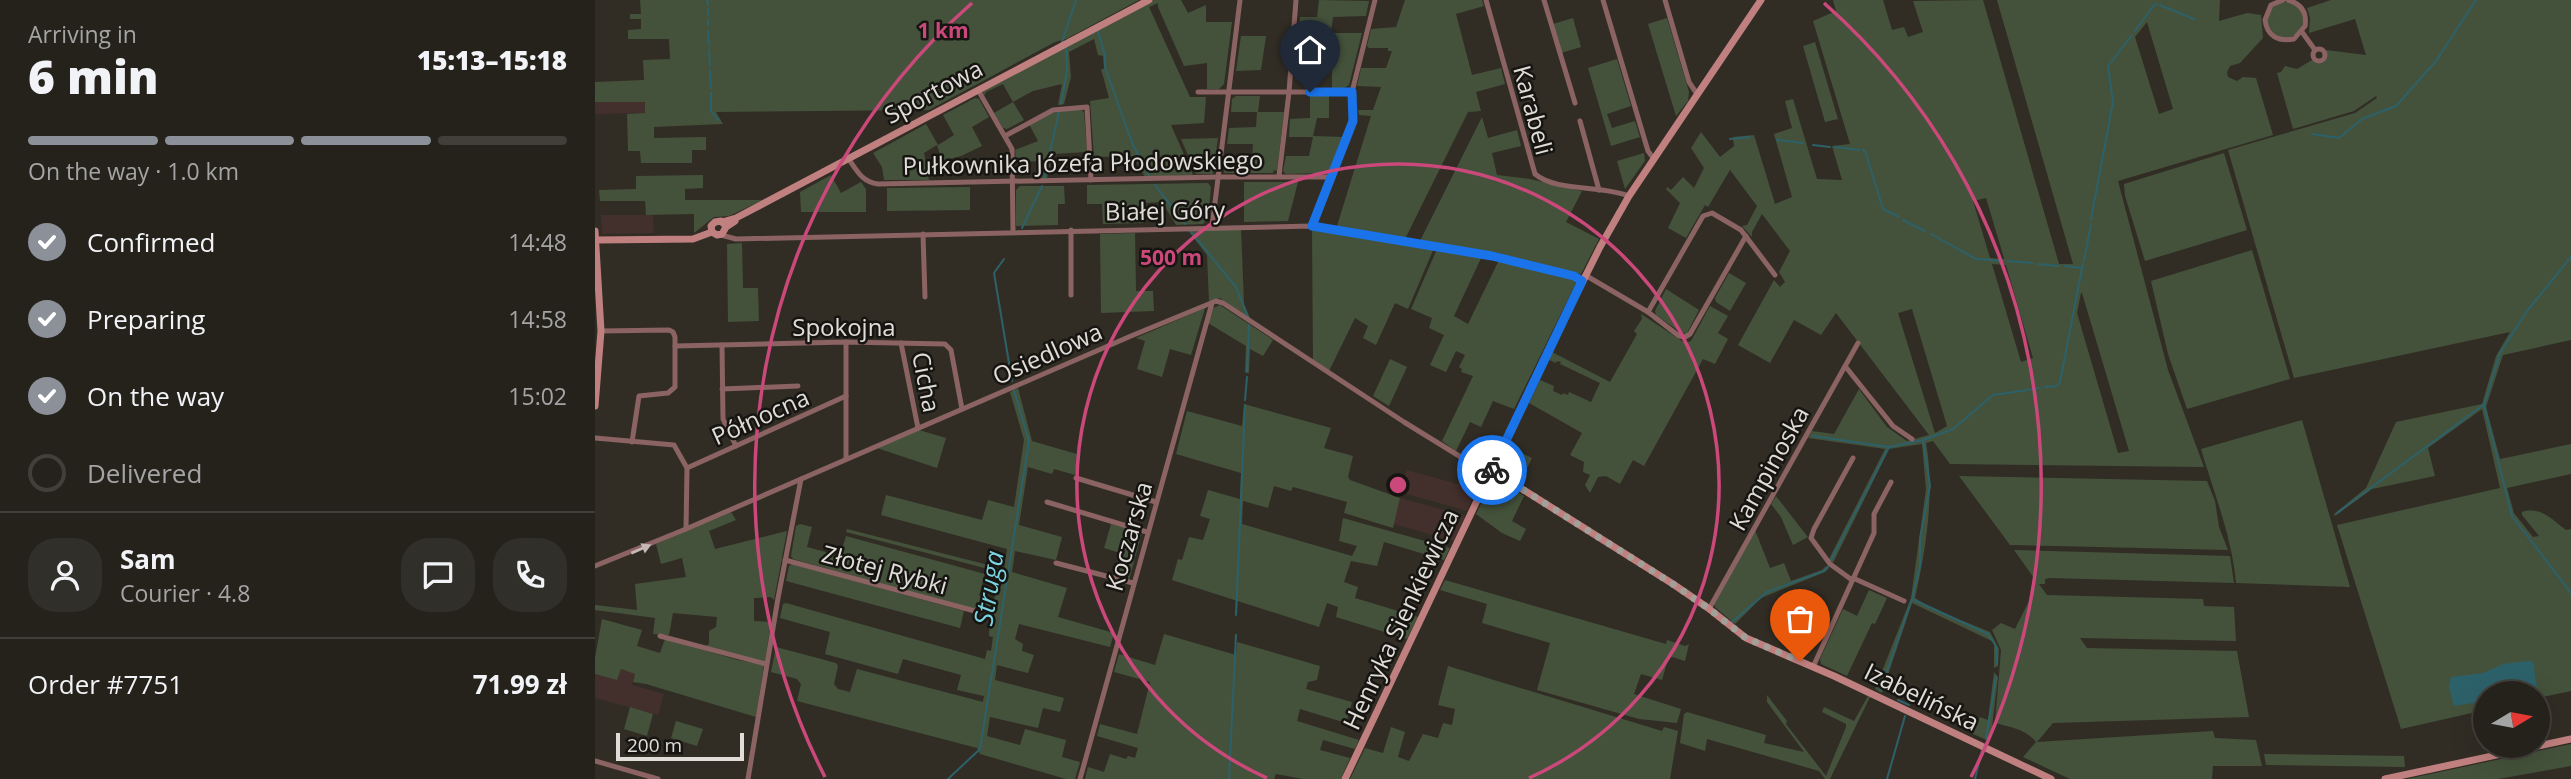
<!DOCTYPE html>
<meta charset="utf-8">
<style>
:root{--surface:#25221c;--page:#312f29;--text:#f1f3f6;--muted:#a3a4a3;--line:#423f3b;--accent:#8c9099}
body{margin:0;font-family:"Open Sans",sans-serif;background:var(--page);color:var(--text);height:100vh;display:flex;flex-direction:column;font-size:26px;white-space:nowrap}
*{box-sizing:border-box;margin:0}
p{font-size:23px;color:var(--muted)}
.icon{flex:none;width:38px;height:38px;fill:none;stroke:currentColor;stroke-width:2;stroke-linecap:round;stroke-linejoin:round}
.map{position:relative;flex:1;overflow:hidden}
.side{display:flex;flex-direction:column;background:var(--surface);width:595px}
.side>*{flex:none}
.needle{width:46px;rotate:80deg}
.controls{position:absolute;left:1878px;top:681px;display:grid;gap:14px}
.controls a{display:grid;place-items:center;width:77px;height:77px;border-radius:50%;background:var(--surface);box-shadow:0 7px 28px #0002,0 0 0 2px var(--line);font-size:35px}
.scale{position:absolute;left:21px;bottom:18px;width:128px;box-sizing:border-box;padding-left:7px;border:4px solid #e0ddd8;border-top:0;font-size:19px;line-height:24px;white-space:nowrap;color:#e0ddd8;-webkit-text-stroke:5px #171512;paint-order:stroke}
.pin{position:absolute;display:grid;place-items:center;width:60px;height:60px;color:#fff;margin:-72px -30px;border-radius:50% 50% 50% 0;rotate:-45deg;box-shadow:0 0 7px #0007}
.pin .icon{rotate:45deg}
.courier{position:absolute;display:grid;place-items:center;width:70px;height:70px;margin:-35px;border:5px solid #1a73e8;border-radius:50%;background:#fff;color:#222;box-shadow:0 2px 9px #0007}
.headline em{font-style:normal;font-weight:800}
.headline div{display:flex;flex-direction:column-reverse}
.headline{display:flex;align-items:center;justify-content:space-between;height:119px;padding:0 28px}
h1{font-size:46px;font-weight:800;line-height:52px}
.bar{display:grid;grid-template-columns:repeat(4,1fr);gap:10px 7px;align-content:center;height:84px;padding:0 28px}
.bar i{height:9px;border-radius:5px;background:var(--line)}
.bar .selected{background:var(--accent)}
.bar p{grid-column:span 4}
.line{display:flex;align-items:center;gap:18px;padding:0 28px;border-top:2px solid var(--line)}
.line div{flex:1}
.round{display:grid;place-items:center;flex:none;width:74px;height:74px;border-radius:28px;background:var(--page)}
ol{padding:0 28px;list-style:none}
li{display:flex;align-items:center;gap:21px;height:77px}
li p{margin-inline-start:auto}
li .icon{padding:7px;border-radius:50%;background:var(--accent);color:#fff;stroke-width:4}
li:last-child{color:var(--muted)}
li i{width:38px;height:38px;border:4px solid var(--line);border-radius:50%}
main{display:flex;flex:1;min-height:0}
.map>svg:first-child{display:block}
.commercial{fill:#432f2c}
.green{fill:#44523b;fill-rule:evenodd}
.water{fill:#2d616a}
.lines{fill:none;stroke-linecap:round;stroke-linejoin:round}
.stream{stroke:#2d616a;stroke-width:2}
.street{stroke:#8b6362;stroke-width:5}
.secondary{stroke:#c0807f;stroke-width:7}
.oneway{fill:#c6b8b5}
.done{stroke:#a39f99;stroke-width:7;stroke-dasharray:0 12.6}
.route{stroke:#1a73e8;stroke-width:9}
.ring{fill:none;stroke:#ca497a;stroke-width:3.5}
.labels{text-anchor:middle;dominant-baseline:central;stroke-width:5;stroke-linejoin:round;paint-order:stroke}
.street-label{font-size:24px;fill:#e0ddd8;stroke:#171512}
.water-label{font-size:26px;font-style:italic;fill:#7cd4e3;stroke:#171512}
.centre{fill:#ca497a;stroke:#171512;stroke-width:3.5}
.ring-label{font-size:21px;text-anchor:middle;font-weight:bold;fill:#ca497a;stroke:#171512;stroke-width:5;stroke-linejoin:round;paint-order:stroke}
</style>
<main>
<section class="side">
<div class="headline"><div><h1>6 min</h1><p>Arriving in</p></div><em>15:13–15:18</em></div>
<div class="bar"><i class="selected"></i><i class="selected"></i><i class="selected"></i><i></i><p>On the way · 1.0 km</p></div>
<ol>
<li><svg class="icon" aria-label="check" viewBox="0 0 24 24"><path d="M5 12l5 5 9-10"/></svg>Confirmed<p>14:48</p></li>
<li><svg class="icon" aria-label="check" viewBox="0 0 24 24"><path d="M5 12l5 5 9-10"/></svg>Preparing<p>14:58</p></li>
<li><svg class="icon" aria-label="check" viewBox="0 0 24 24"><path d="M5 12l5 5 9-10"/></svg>On the way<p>15:02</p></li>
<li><i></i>Delivered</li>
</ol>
<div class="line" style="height:126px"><a class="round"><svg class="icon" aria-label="person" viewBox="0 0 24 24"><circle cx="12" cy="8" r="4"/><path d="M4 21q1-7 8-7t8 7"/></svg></a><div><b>Sam</b><p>Courier · 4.8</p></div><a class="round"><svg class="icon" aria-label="chat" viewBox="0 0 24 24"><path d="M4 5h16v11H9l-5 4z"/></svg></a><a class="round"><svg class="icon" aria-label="phone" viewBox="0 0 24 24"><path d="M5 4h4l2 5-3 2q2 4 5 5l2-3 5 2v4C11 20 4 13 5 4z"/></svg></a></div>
<div class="line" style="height:91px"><div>Order #7751</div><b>71.99 zł</b></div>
</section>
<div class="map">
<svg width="1976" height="779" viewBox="0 0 1976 779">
<rect width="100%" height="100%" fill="#312d25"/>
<!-- commercial -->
<g class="commercial">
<polygon points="0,102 50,102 51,113 0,114"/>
<polygon points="6,215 58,215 59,233 7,234"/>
<polygon points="812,470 881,489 872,511 805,492"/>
<polygon points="805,498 868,515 870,517 859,541 798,524"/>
<polygon points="25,669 40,674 37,685 69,694 63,715 0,698 0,674 22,680"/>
</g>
<!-- green -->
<g class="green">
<polygon points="45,0 544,0 471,39 460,42 334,110 121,112 128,124 59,127 59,138 111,137 111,150 97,150 97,163 46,163 45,151 33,151 32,114 50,113 50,102 0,102 0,82 49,80 48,60 75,59 74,39 33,39 33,30 46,29 46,19 35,19 35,14 46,14"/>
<polygon points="559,0 586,0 593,13 611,5 611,22 637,22 629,84 624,89 612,89 612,63 589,66 563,7 563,3 554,7 595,97 611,97 609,123 576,125 598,175 550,177 538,156 499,157 495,101 514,98 506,69 509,69 508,56 503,55 499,39 474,52 476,77 469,104 463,105 467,84 438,91 418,102 429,120 412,129 408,128 399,113 418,102 408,84 391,92 389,96 387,90"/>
<polygon points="724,0 774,1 771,16 738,17 736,33 767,33 754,85 749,88 737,88 737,64 700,65 705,17 722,17"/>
<polygon points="810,0 887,0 889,6 861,14 877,75 906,68 910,84 881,92 886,111 873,112 810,239 742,226 776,116 764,115 763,110 778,110 786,87 762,86 766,68 791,68 797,51 793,51 793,48 774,48 772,46 776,29 801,27"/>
<path d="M1238 0H1288L1297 30 1309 27 1313 37 1328 32 1318 1 1388 0 1464 264H1478L1402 0H1625L1624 21 1652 13 1666 15 1668 38 1645 63 1635 66 1632 72 1633 77 1642 81 1648 77 1661 78 1678 135 1523 181 1573 370 1609 467 1355 464 1338 441 1331 443C1340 493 1331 549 1320 598L1336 608 1395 632 1404 649 1403 666 1399 668V642L1317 603 1287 693 1280 689 1316 598 1331 489 1327 444 1294 449 1238 563 1234 559 1290 449 1213 438 1217 431 1239 434 1264 389 1292 427 1312 441 1334 435 1241 313 1226 335 1199 320 1175 363 1143 345 1179 280 1185 287 1190 282 1184 272 1195 251 1167 214 1157 232V237L1147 226 1152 225 1162 206 1135 170 1113 207 1110 205 1091 238 1073 228 1085 203 1071 189 1072 187 1076 190 1088 177 1099 188 1109 168 1096 148 1106 132 1125 157 1139 146 1138 137 1159 135 1180 204 1197 197 1179 134 1197 128 1190 101 1198 99 1222 179 1247 180 1237 146 1255 144 1218 21 1241 11ZM1552 22 1578 109 1564 114 1540 37ZM1391 198 1409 258V259L1395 258 1378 201ZM1397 264 1411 265 1438 358 1426 362ZM1486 293H1487L1534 451 1523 453 1482 313ZM1317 309 1352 426 1340 433 1303 313Z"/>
<path d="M1736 0H1976V340L1908 355 1891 407 1905 459 1976 444V474L1912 488 1919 513 1938 537 1944 536 1927 515V512C1946 506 1956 519 1971 530L1976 529V691L1943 698 1942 693H1890V710L1806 729 1742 525 1905 488 1887 409 1833 448 1840 476 1777 489 1740 516 1739 514 1771 488 1801 422 1887 404 1901 356 1915 332 1699 378 1633 150 1760 113 1782 98 1781 96 1759 111 1698 129 1682 73 1686 72 1690 66 1702 69 1717 60 1726 63 1732 57 1731 50 1771 55 1760 19 1714 33 1715 18 1712 8Z"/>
<circle cx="1690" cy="20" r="18"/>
<polygon points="978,18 986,47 966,53 958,24"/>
<polygon points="1072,18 1094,92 1093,101 1081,116 1053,24"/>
<polygon points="646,36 671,36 666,70 641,71"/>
<polygon points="1220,42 1243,119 1230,122 1208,46"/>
<polygon points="1022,59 1036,106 1012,114 1017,128 1040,121 1045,137 1016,146 993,68"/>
<polygon points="641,96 665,96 663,112 689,112 682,171 679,170 678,173 629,173 630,159 657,159 658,144 632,144 634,128 661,127 662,112 636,112 637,99"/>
<path d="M715 96H734V118H722L718 136 748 137C746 148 740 167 730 173L691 174 688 171 691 156H714L718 137H694L695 119 715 118Z"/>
<polygon points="380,98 384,99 394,117 377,127 387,146 366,156 347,161 342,145 329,153 334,180 289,180 287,167 278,153 331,124 343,145 359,135 348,115"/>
<polygon points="485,109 489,112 492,152 458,154 452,178 445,178 450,161 421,162 420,150 443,141 434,124 454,113"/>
<polygon points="887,117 893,138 922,130 926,146 897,153 902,175 935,179 987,191 971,222 1004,239 986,274 881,250 825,241"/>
<polygon points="623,138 618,174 601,174 586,139"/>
<polygon points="1049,153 1050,161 1030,189 1022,161"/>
<polygon points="1629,153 1652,230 1550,261 1530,196 1529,184"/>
<polygon points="108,175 108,188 90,189 90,200 168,200 134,216 119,217 99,233 99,214 51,215 50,201 5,201 4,190 41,189 41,176"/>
<polygon points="236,175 246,193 266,182 271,189 271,212 206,212 205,192"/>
<polygon points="649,182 703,182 693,221 649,222"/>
<polygon points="613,183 616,187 613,219 608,224 581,225 567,202 549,203 549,223 508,224 507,204 492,204 492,185"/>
<polygon points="425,186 469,186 470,204 463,204 463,225 421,226 421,190"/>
<polygon points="375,187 375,210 292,211 292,188"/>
<polygon points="646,228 649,304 656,320 625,298 614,301 612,255 592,229"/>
<polygon points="717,230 839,248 813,309 800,303 781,345 768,338 773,326 760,318 734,371 718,361"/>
<polygon points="540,233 541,291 558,291 559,311 506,313 505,234"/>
<polygon points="147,243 148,288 163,288 164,321 133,322 132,244"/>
<polygon points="842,249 887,256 859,316 873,324 904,260 976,277 981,283 919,409 898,401 886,427 875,422 861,451 847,441 878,376 866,372 867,369 864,367 870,355 861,351 851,372 835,365 849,335 834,328 837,318 816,309"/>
<polygon points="1657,250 1695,379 1592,409 1573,354 1556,281"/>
<polygon points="1134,273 1151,283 1135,311 1121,302 1120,298"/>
<polygon points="1071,289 1104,310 1092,333 1088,334 1061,315 1060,311"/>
<polygon points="625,305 678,340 668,356 655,349 654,373 650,372 651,346 613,323 618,308"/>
<polygon points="1115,306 1133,316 1123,333 1133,339 1120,364 1108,359 1049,466 1038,460 1025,484 1011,476 1003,477 995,493 990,485 995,475 988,472 989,462 975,455 987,433 934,403 945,380 959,386 958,391 967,395 968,393 973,395 974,392 996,402 1005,383 965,364 966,362 962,361 961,363 954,360 957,352 1015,382 1042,334 1039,331 1047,319 1046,314 1090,343 1096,341"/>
<polygon points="610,308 596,355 575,349 567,377 542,369 550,341 541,338"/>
<polygon points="795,359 812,367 794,406 778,396"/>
<polygon points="423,388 437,441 485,455 480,475 459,469 457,474 433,467 424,525 467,537 461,560 420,551 417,572 472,588 463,617 519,633 515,647 424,624 420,639 428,644 427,651 439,655 433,673 402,665 400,680 469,698 465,712 448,708 443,728 395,717 392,736 425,745 430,729 471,740 467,757 485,762 480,779 471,779 385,754 382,748 202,701 206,684 202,679 176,672 181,647 241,663 243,666 239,684 243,689 255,692 262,669 388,702 389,696 362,690 366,675 308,659 303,674 230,654 235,632 185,618 188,604 191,603 390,659 392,650 396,651 398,637 394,636 395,614 198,559 196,556 201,526 205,524 217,527 212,547 245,556 251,536 390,574 384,596 399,600 403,581 400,576 401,571 251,532 252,529 409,569 412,549 286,515 291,495 387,520 393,500 419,507 429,440 415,392"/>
<polygon points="649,404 736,428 729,448 758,456 753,477 755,480 805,498 798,528 749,513 752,502 698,487 696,491 679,486 673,508 648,501 647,524 757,556 762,546 744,541 748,518 855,548 849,560 789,542 782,566 756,561 749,582 763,587 760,598 823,617 812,639 741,617 743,607 732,603 724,627 577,580 583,559 587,560 594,537 608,540 615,519 605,516 613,490 645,499 646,473 581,454 592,411 647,426"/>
<path d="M1707 420 1755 587 1641 583C1637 537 1619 493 1606 449Z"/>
<polygon points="324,430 351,438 342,468 282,448"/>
<polygon points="913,447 937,458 926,481 903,467"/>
<polygon points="1364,476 1612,481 1620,501 1624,527 1633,550 1415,545"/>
<polygon points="901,478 929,496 917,521 931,529 925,541 907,533 881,514 898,479"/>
<polygon points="1181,496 1212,536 1213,537 1198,545 1186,517 1176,504"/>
<polygon points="136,512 141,520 114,531 120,549 192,531 179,600 176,597 159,598 159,621 176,622 170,662 111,646 114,644 114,631 121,627 122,617 78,613 74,635 58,634 60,618 0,610 0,605 42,610 40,584 91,577 87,558 66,564 61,544"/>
<polygon points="516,524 547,532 534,580 519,576 525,553 509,548"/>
<polygon points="1160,530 1175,568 1189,563 1196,581 1227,570 1231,566 1234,568 1230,572 1166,598 1140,624 1120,607 1119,603"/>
<path d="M1419 550 1635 556 1639 583 1455 578 1450 579V584H1444L1452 595 1608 599 1609 606 1639 607 1641 641 1485 638 1492 648 1642 651 1654 717 1458 723 1442 742 1618 731 1620 738 1661 740 1667 766H1618L1617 779H1475L1428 757 1441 742C1431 729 1415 727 1400 723L1406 650 1397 630 1406 623 1420 629 1435 599 1439 578Z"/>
<polygon points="197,564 369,611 365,628 191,581 194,566"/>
<polygon points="850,580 1071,644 1072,640 1090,646 1094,644 1090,661 1074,656 1067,680 1046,674 1039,694 1086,709 1082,723 1044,719 942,690 955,643 887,623 892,604 845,590"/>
<polygon points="1274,590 1292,598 1280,624 1277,623 1252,676 1226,664 1225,659 1248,609 1262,616"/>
<polygon points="7,619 47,630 42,646 65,653 70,639 143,660 169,665 161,717 51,684 38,682 40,674 26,669 22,680 0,674 0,658"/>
<polygon points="569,634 641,655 642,642 725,666 722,680 713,682 711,689 757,702 751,723 705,709 702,721 764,740 760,749 728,740 725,750 755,758 746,779 708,779 681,774 679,779 490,779 493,767 509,772 515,754 531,759 533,756 540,758 543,748 502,736 505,724 542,734 555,682 519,672 524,654 560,665"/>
<polygon points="853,666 1067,731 1069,727 1083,731 1075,779 755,779 770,748 788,753 796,727 810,732 803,757 814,761 828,734 843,738 848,723 857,725 860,709 843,705"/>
<polygon points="1399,672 1403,677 1397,727 1392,740 1378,734 1385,717 1393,720"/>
<polygon points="1172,695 1192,721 1191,724 1231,776 1251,727 1251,724 1227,712 1229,707 1259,721 1273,696 1275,697 1235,779 1230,779 1224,771 1112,739 1110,751 1085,743 1089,714 1092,712 1171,735 1169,743 1209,752 1172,702"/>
<polygon points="35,707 58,714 52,736 29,729"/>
<polygon points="81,721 108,729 102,746 76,738"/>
<polygon points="1976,744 1976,766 1903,779 1812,779"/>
<polygon points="1669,754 1809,756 1810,767 1671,765"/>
</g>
<!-- water -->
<path class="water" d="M1933 661 1938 662 1942 687C1927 696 1916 695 1902 686L1889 689 1888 700 1885 702 1859 706 1854 687 1856 677 1888 673 1908 664Z"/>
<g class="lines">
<!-- stream -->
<g class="stream">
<polyline points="112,0 113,5"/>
<polyline points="1565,5 1599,19"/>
<polyline points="113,9 113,15"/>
<polyline points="113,20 113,25"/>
<polyline points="113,31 114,45"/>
<polyline points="503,31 510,56 510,67 523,104 538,145 554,175"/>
<polyline points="1540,31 1559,5 1562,4"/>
<polyline points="467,42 481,0"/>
<polyline points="114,50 115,66"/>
<polyline points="115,71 116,88"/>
<polyline points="116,93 116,111 123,120"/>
<polyline points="466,104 472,71 471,47"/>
<polyline points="1717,134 1744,138 1767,119 1801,106 1841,61 1881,0"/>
<polyline points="1135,139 1155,137"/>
<polyline points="1182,140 1208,143"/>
<polyline points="1218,145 1235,147"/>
<polyline points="1240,147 1264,150"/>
<polyline points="1268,150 1270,151 1288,209 1304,217"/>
<polyline points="449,178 464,112"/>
<polyline points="560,185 590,224"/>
<polyline points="1496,219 1518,102 1513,66 1537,35"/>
<polyline points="1308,220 1330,231"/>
<polyline points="427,228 447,186"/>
<polyline points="596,232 641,287 653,317"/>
<polyline points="1336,234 1381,259 1408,261"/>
<polyline points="1976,257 1932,311 1905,353 1889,405 1917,516 1976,593"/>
<polyline points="409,259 399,273 417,381"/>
<polyline points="1489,260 1496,224"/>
<polyline points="1413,261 1437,263"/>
<polyline points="1443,264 1464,266"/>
<polyline points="1470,266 1487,268 1488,264"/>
<polyline points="652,372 654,325"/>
<polyline points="1450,387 1462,386 1465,382 1487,268"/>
<polyline points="650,400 652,377"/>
<polyline points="1218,436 1294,447 1328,440 1358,429 1398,395 1445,388"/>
<polyline points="1742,513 1888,405"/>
<polyline points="1236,560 1294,447"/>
<polyline points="1317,599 1393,634 1401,646 1402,664"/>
<polyline points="641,615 650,405"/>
<polyline points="1137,622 1172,592 1229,571 1233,567"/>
<polyline points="1285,691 1317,599 1325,566 1325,539 1335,486 1328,440"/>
<polyline points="1303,700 1314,705"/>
<polyline points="1391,739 1401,677"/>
<polyline points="353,779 385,749 434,441 419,390"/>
<polyline points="634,779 641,635"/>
<polyline points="1292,779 1310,716"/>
<polyline points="1380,779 1387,750"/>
</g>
<!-- street -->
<g class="street">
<path d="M891 0 940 174C961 192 1007 185 1034 196"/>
<polyline points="949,0 980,103"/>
<polyline points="1008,0 1053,151 1059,159"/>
<polyline points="1070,0 1094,82 1102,94"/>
<path d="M1688 0 1676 5 1670 20C1672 36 1683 42 1699 39L1710 26C1712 13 1707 4 1693 0"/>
<polyline points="1707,32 1720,50"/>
<circle cx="1724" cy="55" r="6"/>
<polyline points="383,90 417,149 418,232"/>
<polyline points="603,92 757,92"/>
<polyline points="985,121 1004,190"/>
<polyline points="410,136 458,110 492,107 496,180"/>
<path d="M253 158C262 171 267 182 283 184L622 177H735"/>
<polyline points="684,176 694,92 701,0"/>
<polyline points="717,226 758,121 757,92 780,0"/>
<polyline points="617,227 645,0"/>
<polyline points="476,230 476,295"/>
<polyline points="328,234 330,297"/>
<polyline points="126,235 141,239 717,226 897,256 979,276 987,281"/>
<polyline points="990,275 1053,312 1084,336 1090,337 1095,334 1151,236"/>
<polyline points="1053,312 1108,216 1117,213 1146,230 1180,275"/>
<polyline points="6,331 74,330 78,332 80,337 80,387 73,393 44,396 37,442"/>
<polyline points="251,342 251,459"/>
<polyline points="306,343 323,428"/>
<polyline points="127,345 128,419 141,446"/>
<polyline points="80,346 251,342 350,344 356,350 367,409"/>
<polyline points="1250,366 1298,426 1317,439"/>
<polyline points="127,389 203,386"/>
<polyline points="0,438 79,445 92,468 91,529"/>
<polyline points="92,468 251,396"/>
<polyline points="481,478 561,502"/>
<polyline points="452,502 552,532"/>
<polyline points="190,560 380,611"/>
<polyline points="461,563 538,583"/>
<polyline points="0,566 91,529 536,336 621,301 628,303 809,422 895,475"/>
<polyline points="1258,578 1309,601"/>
<polyline points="1257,580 1235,564 1216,538 1219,529 1258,458"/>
<polyline points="1114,609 1263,343"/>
<polyline points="65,636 171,664"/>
<polyline points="1218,667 1279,533 1279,514 1296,482"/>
<polyline points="0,761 63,779"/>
<polyline points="153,779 183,598 206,479"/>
<polyline points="485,779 617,303"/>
</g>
<!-- secondary -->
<g class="secondary">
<polyline points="127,222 141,218 554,0"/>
<polyline points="0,231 6,331 0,406"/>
<polyline points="117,232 122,235 127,234 131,227 140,221"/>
<polyline points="117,232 116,226 120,222 126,221 130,225"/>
<polyline points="1,240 98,239 117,232"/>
<polyline points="897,470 1078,584 1113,608 1151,638 1239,676 1456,779"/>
<polyline points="750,779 953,351 1005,247 1034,196 1166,0"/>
<polyline points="1790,779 1976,739"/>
</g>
</g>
<!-- one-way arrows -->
<defs><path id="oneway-solid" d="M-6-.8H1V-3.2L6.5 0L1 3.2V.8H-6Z" transform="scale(1.75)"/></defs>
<use class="oneway" href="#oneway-solid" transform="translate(46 549) rotate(-23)"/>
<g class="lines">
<!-- done -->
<polyline class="done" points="897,470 1078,584 1113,608 1151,638 1205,661"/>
<!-- route -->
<polyline class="route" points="715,92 757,92 758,121 717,226 897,256 979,276 987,281 897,470"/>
</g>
<!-- distance rings -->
<g class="ring">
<path d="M672 778A321 321 0 1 1 934 778"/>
<path d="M230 777A643 643 0 0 1 377 3M1229 3A643 643 0 0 1 1376 777"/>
</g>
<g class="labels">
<!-- street labels -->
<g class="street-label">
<text transform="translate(338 91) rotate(-28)">Sportowa</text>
<text transform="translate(939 110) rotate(75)">Karabeli</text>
<text transform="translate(488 162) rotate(-1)">Pułkownika Józefa Płodowskiego</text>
<text transform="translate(570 210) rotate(-1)">Białej Góry</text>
<text x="249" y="326">Spokojna</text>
<text transform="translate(452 353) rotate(-24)">Osiedlowa</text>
<text transform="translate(332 382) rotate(79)">Cicha</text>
<text transform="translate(165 416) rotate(-24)">Północna</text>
<text transform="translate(1173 468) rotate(-61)">Kampinoska</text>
<text transform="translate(533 536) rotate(-74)">Koczarska</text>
<text transform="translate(290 569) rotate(15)">Złotej Rybki</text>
<text transform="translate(805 619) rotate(-65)">Henryka Sienkiewicza</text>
<text transform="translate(1327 696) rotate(26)">Izabelińska</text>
</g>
<!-- water labels -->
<g class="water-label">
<text transform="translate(393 588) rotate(-81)">Struga</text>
</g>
</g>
<circle cx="803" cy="485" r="10" class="centre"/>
<g class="ring-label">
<text x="348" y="38">1 km</text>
<text x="576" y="265">500 m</text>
</g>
</svg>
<div class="controls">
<a><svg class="needle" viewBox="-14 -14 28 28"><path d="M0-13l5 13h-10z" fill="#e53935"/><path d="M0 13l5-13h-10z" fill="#a3a4a3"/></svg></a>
</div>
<div class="scale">200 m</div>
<div class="pin" style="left:1205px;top:661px;background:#ea580c"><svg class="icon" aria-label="bag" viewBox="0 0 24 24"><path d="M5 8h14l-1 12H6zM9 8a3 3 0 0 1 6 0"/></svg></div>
<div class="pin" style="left:715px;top:92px;background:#1f2937"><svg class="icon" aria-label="home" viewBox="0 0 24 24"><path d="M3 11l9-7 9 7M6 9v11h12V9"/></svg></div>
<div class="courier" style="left:897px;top:470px"><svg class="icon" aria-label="bike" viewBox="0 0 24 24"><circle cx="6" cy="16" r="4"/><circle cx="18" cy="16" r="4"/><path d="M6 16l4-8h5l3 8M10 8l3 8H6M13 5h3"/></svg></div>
</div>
</main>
